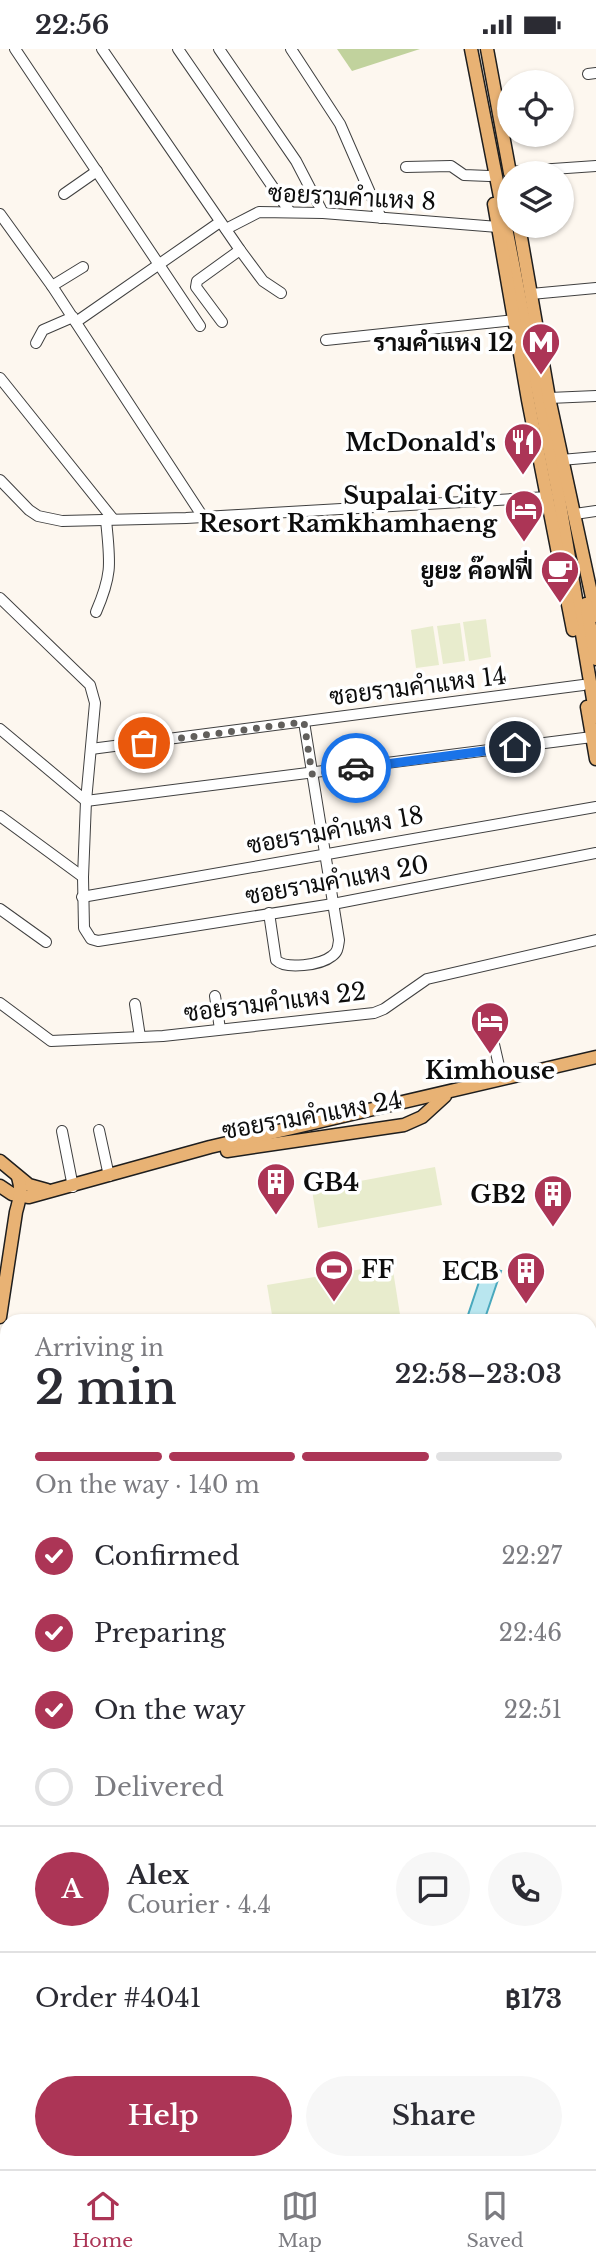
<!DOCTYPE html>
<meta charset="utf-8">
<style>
:root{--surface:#fff;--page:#f7f7f7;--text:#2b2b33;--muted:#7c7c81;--line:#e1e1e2;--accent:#ac3556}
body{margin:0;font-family:"Libre Baskerville",Sarabun,serif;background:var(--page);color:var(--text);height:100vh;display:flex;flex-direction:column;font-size:26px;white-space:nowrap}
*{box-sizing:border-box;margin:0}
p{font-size:23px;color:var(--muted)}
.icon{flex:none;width:38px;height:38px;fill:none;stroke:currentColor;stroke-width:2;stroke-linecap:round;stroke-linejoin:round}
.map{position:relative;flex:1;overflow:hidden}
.details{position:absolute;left:0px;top:1265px;width:597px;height:856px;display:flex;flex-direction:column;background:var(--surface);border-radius:21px 21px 0 0;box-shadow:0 2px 5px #0004}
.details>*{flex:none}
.fabs{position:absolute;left:497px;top:21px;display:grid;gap:14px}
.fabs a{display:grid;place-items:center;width:77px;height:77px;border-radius:50%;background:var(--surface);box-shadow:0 2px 5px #0004;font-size:35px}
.pin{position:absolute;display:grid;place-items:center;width:60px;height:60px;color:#fff;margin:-30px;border:4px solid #fff;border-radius:50%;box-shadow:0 2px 7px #0007}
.courier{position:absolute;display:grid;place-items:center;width:70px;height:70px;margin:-35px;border:5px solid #1a73e8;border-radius:50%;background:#fff;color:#222;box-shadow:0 2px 9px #0007}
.summary em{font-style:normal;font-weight:600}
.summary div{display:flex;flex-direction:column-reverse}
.summary{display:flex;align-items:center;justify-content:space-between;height:119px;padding:0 35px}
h1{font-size:46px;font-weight:600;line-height:52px}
.bar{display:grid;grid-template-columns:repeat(4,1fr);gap:10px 7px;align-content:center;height:84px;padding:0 35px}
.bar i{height:9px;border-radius:5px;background:var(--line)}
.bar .current{background:var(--accent)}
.bar p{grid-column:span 4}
.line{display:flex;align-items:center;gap:18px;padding:0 35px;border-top:2px solid var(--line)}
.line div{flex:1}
.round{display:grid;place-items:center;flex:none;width:74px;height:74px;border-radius:37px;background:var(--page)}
ol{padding:0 35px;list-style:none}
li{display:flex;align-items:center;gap:21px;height:77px}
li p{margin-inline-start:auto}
li .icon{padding:7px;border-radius:50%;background:var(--accent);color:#fff;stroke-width:4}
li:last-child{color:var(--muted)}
li i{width:38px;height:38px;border:4px solid var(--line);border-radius:50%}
.action{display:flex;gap:14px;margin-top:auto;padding:14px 35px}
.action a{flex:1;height:80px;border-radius:42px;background:var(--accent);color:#fff;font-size:28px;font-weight:600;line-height:80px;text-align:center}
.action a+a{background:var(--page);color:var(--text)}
.status{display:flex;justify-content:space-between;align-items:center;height:49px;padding:0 35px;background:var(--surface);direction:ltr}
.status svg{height:19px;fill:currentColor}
.menu{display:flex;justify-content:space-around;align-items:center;height:98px;border-top:2px solid var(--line);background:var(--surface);font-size:19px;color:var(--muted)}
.menu a{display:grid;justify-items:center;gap:4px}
.menu .current{color:var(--accent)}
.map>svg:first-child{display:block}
.forest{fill:#c1d29d}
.pitch{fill:#e8eccd}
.water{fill:#b9e6ef;stroke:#49a8bd;stroke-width:2}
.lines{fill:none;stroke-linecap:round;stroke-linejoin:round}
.minor-casing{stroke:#404040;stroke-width:12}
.major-casing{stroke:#1e1e1e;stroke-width:15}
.minor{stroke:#fff;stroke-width:10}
.major{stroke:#e8b274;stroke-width:12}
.done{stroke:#615f5c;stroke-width:7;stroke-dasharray:0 12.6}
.route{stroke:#1a73e8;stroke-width:9}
.labels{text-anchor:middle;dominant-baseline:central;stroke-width:7;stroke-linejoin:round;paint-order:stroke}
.street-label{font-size:24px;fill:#0d0d0d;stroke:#fff}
.poi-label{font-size:24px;font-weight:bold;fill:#0d0d0d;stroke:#fff;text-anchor:end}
</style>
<div class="status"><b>22:56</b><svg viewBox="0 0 49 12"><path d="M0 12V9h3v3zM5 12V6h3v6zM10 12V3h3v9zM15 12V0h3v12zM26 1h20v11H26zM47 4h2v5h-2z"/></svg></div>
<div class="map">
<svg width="596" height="2120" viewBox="0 0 596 2120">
<rect width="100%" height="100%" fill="#fdf7ef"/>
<!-- forest -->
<polygon class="forest" points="337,0 420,0 352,22"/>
<!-- pitch -->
<g class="pitch">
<polygon points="486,570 491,608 469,612 463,573"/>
<polygon points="460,574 465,612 443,615 437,577"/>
<polygon points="433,577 439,616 416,619 411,581"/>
<polygon points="435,1118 442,1156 318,1179 312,1141"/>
<polygon points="392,1215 401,1272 273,1272 267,1236"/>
<polygon points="0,1687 7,1689 7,2114 291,2114 299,2120 0,2120"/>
</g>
<!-- water -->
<polygon class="water" points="484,1218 501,1222 484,1272 466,1272"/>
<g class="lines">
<!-- minor casing -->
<g class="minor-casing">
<g id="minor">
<polyline points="15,0 200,277"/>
<polyline points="102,0 240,201 263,232 281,244"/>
<polyline points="178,0 290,163"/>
<polyline points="219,0 296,112 323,164"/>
<polyline points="291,0 340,75 381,169"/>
<polyline points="588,25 596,24"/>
<polyline points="406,118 451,117 464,126 489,127"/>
<polyline points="509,123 596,117"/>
<polyline points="64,145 97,122"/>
<polyline points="0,165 52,237 203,468"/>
<polyline points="226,180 259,163 323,164 498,178"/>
<polyline points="52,237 83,218"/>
<polyline points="531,245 596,239"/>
<polyline points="76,273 220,173"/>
<polyline points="222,273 196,238 197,232 240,201"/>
<polyline points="326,291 514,271"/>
<polyline points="36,294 43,281 73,268"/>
<polyline points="0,329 113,470"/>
<polyline points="549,349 596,347"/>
<polyline points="561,411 596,408"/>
<polyline points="0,431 29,461 38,467 62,472 186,469 548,448"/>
<polyline points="575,465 596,462"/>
<polyline points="0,549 90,636 95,654 86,752 83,828 84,879 91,890 98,892 333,855 596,804"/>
<path d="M96 563C113 524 110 513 106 471"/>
<polyline points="0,680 86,752 592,688"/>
<polyline points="91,700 583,636"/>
<polyline points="0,767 83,828"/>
<polyline points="82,848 596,758"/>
<polyline points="0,860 46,893"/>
<path d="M269 864 276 911C286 921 321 916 332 907 338 903 338 898 339 891L304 673"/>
<polyline points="215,947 220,980"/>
<polyline points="0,954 51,992 163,987 374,964 384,960 427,930 596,891"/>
<polyline points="135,955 140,988"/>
<polyline points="488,969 502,1030"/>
<polyline points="99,1081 109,1127"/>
<polyline points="62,1082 73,1138"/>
</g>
</g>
<!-- major casing -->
<g class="major-casing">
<g id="major">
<polyline points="471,0 559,449 596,668"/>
<polyline points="487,0 510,124"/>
<polyline points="494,155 528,351 573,581"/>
<polyline points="519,177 549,349 596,567"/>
<polyline points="586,555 596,610"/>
<polyline points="587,658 596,710"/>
<polyline points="227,1102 404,1076 422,1068 445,1047"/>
<polyline points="0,1112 29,1136 47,1141"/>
<polyline points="0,1137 12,1145 29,1148 210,1098 596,1008"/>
<path d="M0 1268 16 1163C20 1149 22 1141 18 1128"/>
<polyline points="591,2120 596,2110"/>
</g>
</g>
<!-- minor -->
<use href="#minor" class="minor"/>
<!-- major -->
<use href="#major" class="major"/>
</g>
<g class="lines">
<!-- done -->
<polyline class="done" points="144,694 304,673 312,725 356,719"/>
<!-- route -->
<polyline class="route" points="356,719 515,698"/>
</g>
<!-- icons -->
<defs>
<g id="metro-pin" transform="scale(2.0125)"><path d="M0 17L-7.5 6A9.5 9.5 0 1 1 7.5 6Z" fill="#ac3556" stroke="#fff"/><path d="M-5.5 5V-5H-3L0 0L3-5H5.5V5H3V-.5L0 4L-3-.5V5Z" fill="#fff"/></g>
<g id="restaurant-pin" transform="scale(2.0125)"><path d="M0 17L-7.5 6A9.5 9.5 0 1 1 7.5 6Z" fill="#ac3556" stroke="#fff"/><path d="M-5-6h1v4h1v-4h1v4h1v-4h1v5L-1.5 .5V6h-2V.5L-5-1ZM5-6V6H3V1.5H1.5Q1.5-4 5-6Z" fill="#fff"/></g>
<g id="hotel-pin" transform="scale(2.0125)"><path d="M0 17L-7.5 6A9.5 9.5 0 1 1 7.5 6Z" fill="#ac3556" stroke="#fff"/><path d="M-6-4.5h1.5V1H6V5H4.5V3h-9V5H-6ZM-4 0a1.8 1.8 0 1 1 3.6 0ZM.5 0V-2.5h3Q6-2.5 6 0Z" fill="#fff"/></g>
<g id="cafe-pin" transform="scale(2.0125)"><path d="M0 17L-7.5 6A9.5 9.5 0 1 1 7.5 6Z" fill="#ac3556" stroke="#fff"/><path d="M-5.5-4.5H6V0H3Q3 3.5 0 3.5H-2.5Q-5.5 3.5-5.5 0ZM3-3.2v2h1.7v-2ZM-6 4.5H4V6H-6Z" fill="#fff"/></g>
<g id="building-pin" transform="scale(2.0125)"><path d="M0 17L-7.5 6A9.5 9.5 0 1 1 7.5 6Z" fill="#ac3556" stroke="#fff"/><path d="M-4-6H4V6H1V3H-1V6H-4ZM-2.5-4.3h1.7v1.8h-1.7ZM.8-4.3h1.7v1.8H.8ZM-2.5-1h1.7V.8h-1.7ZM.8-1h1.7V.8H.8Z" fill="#fff"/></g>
<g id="stadium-pin" transform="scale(2.0125)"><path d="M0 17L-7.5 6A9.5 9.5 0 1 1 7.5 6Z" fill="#ac3556" stroke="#fff"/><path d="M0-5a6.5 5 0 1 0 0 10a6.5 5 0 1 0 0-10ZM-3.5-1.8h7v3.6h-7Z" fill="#fff"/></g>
</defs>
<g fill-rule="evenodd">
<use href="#metro-pin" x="541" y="293"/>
<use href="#restaurant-pin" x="523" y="393"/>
<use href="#hotel-pin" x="524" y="460"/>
<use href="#cafe-pin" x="560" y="521"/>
<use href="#hotel-pin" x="490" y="972"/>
<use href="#building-pin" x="276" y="1133"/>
<use href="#building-pin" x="553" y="1145"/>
<use href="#stadium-pin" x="334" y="1220"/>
<use href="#building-pin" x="526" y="1222"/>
</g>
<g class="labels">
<!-- street labels -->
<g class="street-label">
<text transform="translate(352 148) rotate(3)">ซอยรามคำแหง 8</text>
<text transform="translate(418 637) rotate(-7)">ซอยรามคำแหง 14</text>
<text transform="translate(335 781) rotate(-10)">ซอยรามคำแหง 18</text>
<text transform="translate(337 831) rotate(-10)">ซอยรามคำแหง 20</text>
<text transform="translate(275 953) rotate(-7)">ซอยรามคำแหง 22</text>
<text transform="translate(312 1066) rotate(-10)">ซอยรามคำแหง 24</text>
</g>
<!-- poi labels -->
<g class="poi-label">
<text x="514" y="293">รามคำแหง 12</text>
<text x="496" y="393">McDonald's</text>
<text x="497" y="446">Supalai City<tspan x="497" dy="28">Resort Ramkhamhaeng</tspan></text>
<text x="533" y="521">ยูยะ ค๊อฟฟี่</text>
<text x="490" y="1021" text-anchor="middle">Kimhouse</text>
<text x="303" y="1133" text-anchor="start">GB4</text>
<text x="526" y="1145">GB2</text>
<text x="361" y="1220" text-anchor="start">FF</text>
<text x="499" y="1222">ECB</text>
</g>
</g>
</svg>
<div class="fabs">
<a><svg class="icon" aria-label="locate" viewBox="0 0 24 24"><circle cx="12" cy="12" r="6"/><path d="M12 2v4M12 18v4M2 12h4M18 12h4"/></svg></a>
<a><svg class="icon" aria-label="layers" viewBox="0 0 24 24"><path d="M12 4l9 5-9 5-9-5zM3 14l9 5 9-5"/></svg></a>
</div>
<div class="pin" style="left:144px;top:694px;background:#ea580c"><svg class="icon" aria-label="bag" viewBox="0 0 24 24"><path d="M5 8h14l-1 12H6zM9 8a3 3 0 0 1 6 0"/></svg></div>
<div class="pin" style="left:515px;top:698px;background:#1f2937"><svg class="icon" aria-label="home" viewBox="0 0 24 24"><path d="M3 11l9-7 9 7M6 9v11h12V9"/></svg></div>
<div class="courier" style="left:356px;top:719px"><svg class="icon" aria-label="car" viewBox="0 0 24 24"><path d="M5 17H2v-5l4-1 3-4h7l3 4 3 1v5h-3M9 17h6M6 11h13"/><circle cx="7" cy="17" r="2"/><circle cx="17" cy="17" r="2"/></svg></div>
<section class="details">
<div class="summary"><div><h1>2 min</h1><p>Arriving in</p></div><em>22:58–23:03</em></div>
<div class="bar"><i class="current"></i><i class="current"></i><i class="current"></i><i></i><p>On the way · 140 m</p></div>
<ol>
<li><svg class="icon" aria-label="check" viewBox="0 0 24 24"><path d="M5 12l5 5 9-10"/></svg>Confirmed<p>22:27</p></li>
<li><svg class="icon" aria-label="check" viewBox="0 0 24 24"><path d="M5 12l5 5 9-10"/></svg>Preparing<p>22:46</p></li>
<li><svg class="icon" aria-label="check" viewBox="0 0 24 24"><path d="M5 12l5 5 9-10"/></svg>On the way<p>22:51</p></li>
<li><i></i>Delivered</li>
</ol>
<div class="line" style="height:126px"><b class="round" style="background:var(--accent);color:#fff">A</b><div><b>Alex</b><p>Courier · 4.4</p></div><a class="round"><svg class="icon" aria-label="chat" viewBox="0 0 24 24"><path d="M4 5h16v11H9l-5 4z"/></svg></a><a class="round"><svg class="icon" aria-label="phone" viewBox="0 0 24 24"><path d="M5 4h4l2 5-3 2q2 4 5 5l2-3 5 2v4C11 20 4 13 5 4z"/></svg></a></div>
<div class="line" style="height:91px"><div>Order #4041</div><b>฿173</b></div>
<div class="action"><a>Help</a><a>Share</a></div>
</section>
</div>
<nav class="menu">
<a class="current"><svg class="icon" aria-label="home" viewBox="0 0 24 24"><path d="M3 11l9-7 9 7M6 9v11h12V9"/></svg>Home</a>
<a><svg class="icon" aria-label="map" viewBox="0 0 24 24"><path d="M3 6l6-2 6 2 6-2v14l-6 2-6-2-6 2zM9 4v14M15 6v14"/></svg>Map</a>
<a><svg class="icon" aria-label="saved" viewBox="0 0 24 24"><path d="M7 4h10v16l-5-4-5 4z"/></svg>Saved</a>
</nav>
